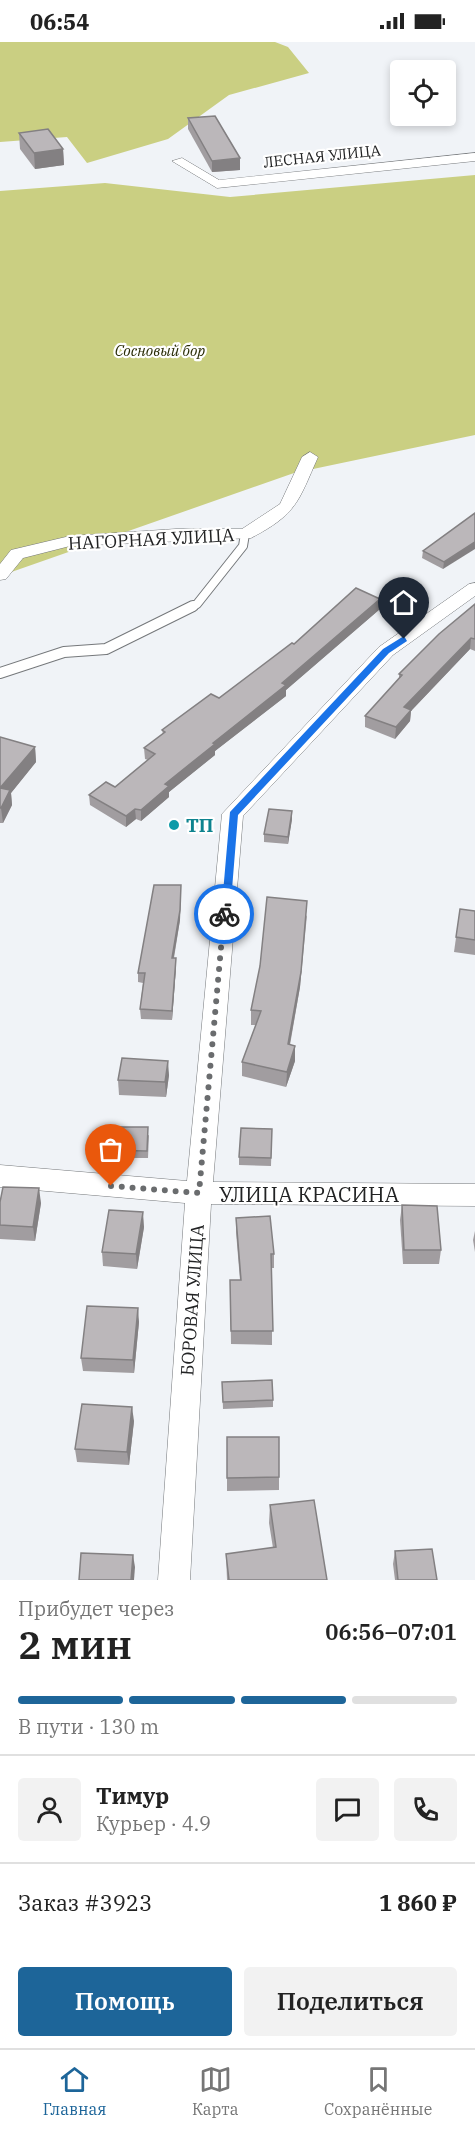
<!DOCTYPE html>
<html lang="ru">
<meta charset="utf-8">
<style>
:root{--surface:#fff;--page:#f2f2f2;--text:#222;--muted:#767676;--line:#e0e0e0;--accent:#1d6599}
body{margin:0;font-family:"IBM Plex Serif",serif;background:var(--page);color:var(--text);height:100vh;display:flex;flex-direction:column;font-size:22px;white-space:nowrap}
*{box-sizing:border-box;margin:0}
p{font-size:20px;color:var(--muted)}
.icon{flex:none;width:33px;height:33px;fill:none;stroke:currentColor;stroke-width:2;stroke-linecap:round;stroke-linejoin:round}
.map{position:relative;height:1538px;overflow:hidden}
.side{display:flex;flex-direction:column;background:var(--surface);flex:1}
.side>*{flex:none}
.buttons{position:absolute;left:390px;top:18px;display:grid;gap:12px}
.buttons a{display:grid;place-items:center;width:66px;height:66px;border-radius:6px;background:var(--surface);box-shadow:0 3px 9px #0003;font-size:30px}
.pin{position:absolute;display:grid;place-items:center;width:51px;height:51px;color:#fff;margin:-62px -26px;border-radius:50% 50% 50% 0;rotate:-45deg;box-shadow:0 0 6px #0007}
.pin .icon{rotate:45deg}
.courier{position:absolute;display:grid;place-items:center;width:60px;height:60px;margin:-30px;border:4px solid #1a73e8;border-radius:50%;background:#fff;color:#222;box-shadow:0 2px 8px #0007}
.overview em{font-style:normal;font-weight:600}
.overview div{display:flex;flex-direction:column-reverse}
.overview{display:flex;align-items:center;justify-content:space-between;height:102px;padding:0 18px}
h1{font-size:39px;font-weight:600;line-height:45px}
.bar{display:grid;grid-template-columns:repeat(4,1fr);gap:9px 6px;align-content:center;height:72px;padding:0 18px}
.bar i{height:8px;border-radius:4px;background:var(--line)}
.bar .current{background:var(--accent)}
.bar p{grid-column:span 4}
.line{display:flex;align-items:center;gap:15px;padding:0 18px;border-top:2px solid var(--line)}
.line div{flex:1}
.round{display:grid;place-items:center;flex:none;width:63px;height:63px;border-radius:6px;background:var(--page)}
.primary-button{display:flex;gap:12px;margin-top:auto;padding:12px 18px}
.primary-button a{flex:1;height:69px;border-radius:6px;background:var(--accent);color:#fff;font-size:24px;font-weight:600;line-height:69px;text-align:center}
.primary-button a+a{background:var(--page);color:var(--text)}
.status{display:flex;justify-content:space-between;align-items:center;height:42px;padding:0 30px;background:var(--surface);direction:ltr}
.status svg{height:16px;fill:currentColor}
.tabs{display:flex;justify-content:space-around;align-items:center;height:84px;border-top:2px solid var(--line);background:var(--surface);font-size:16px;color:var(--muted)}
.tabs a{display:grid;justify-items:center;gap:3px}
.tabs .current{color:var(--accent)}
.map>svg:first-child{display:block}
.green{fill:#cacf82}
.lines{fill:none;stroke-linecap:round;stroke-linejoin:round}
.service-far1-casing{stroke:#75787b;stroke-width:10}
.service-casing{stroke:#75787b;stroke-width:12}
.minor-casing{stroke:#75787b;stroke-width:1}
.service-far1{stroke:#fff;stroke-width:8}
.service{stroke:#fff;stroke-width:10}
.minor{fill:#fff;fill-rule:evenodd}
.wall{fill:#a19da0}
.shaded-wall{fill:#838082}
.building{fill:#bbb7ba;stroke:#838082;stroke-width:1.5}
.route{fill:#1a73e8}
.done{stroke:#6a6c6e;stroke-width:6;stroke-dasharray:0 10.8}
.culture-dot{fill:#0f9aa8;stroke:#fff;stroke-width:2}
.labels{text-anchor:middle;dominant-baseline:central;stroke-width:4.5;stroke-linejoin:round;paint-order:stroke}
.far-street-label{font-size:15px;fill:#222324;stroke:#fff}
.far-park-label{font-size:15px;font-style:italic;fill:#2a2c06;stroke:#fff}
.street-label{font-size:18px;fill:#222324;stroke:#fff}
.culture-label{font-size:18px;font-weight:bold;fill:#0d838f;stroke:#fff;text-anchor:start}
.near-street-label{font-size:21px;fill:#222324;stroke:#fff}
</style>
<div class="status"><b>06:54</b><svg viewBox="0 0 49 12"><path d="M0 12V9h3v3zM5 12V6h3v6zM10 12V3h3v9zM15 12V0h3v12zM26 1h20v11H26zM47 4h2v5h-2z"/></svg></div>
<div class="map">
<svg width="475" height="1538" viewBox="0 0 475 1538">
<rect width="100%" height="100%" fill="#f0f3f7"/>
<!-- green -->
<g class="green">
<polygon points="0,0 275,0 288,5 309,31 229,53 168,97 87,121 67,95 0,100"/>
<polygon points="475,133 475,393 294,431 0,534 0,149 105,141 230,155"/>
</g>
<g class="lines">
<!-- service-far1 casing -->
<g class="service-far1-casing">
<polyline id="service-far1" points="190,566 197,562 243,504 245,492"/>
</g>
<!-- service casing -->
<g class="service-casing">
<polyline id="service" points="0,631 64,610 106,607 193,564"/>
</g>
<!-- minor casing -->
<g class="minor-casing">
<g id="minor">
<polygon points="475,111 475,119 217,146 172,119 182,116 219,138"/>
<path d="M310 410 318 415C298 460 297 472 251 496L70 504 23 516 6 537 0 538V522L11 508 70 494 176 487H242L280 462 302 415Z"/>
<polygon points="475,541 475,554 393,613 243,774 213,1140 475,1142 475,1164 211,1162 190,1538 158,1538 185,1161 0,1145 0,1123 187,1139 222,772 379,605 469,542"/>
</g>
</g>
<!-- service-far1 -->
<use href="#service-far1" class="service-far1"/>
<!-- service -->
<use href="#service" class="service"/>
<!-- minor -->
<use href="#minor" class="minor"/>
</g>
<!-- wall -->
<g class="wall">
<polygon points="188,76 240,116 240,128 212,130 188,87"/>
<polygon points="19,91 63,107 64,123 35,127 20,107"/>
<polygon points="475,471 443,527 422,516 423,509"/>
<polygon points="380,557 380,567 286,648 286,654 215,709 215,713 169,750 169,755 141,779 136,777 126,785 90,763 89,753 115,745 148,718 145,717 144,706 163,692 162,688 219,656 294,602"/>
<polygon points="475,562 475,609 470,607 411,669 410,679 395,697 365,685 365,674 399,637 399,632"/>
<polygon points="0,695 35,705 36,720 11,751 12,763 3,781 0,781"/>
<polygon points="292,777 288,802 264,800 264,792"/>
<polygon points="181,843 180,878 174,916 176,925 172,978 141,977 140,967 143,941 138,940 138,931"/>
<polygon points="460,867 475,869 475,913 454,910"/>
<polygon points="307,873 300,945 290,1003 295,1004 295,1019 286,1045 242,1034 242,1020 256,983 251,983 251,968"/>
<polygon points="169,1033 166,1055 119,1053 118,1038"/>
<polygon points="272,1087 271,1124 239,1123 239,1115"/>
<polygon points="149,1093 148,1116 105,1116 104,1108"/>
<polygon points="0,1160 41,1161 35,1199 0,1197"/>
<polygon points="402,1163 441,1208 439,1222 403,1222 400,1178"/>
<polygon points="236,1176 274,1212 274,1226 272,1226 272,1303 231,1302 230,1238 240,1238 236,1190"/>
<polygon points="144,1185 137,1227 103,1224 102,1210"/>
<polygon points="475,1189 475,1210 473,1198"/>
<polygon points="139,1280 134,1331 83,1329 81,1316"/>
<polygon points="222,1340 273,1358 273,1365 223,1367"/>
<polygon points="134,1379 129,1423 77,1420 75,1407"/>
<polygon points="227,1395 279,1435 279,1448 227,1449"/>
<polygon points="270,1463 327,1538 227,1538 226,1512 273,1506 269,1481"/>
<polygon points="395,1509 437,1538 395,1538 393,1522"/>
</g>
<!-- shaded-wall -->
<g class="shaded-wall">
<polygon points="63,107 64,123 35,127 34,111"/>
<polygon points="240,116 240,128 212,130 212,119"/>
<polygon points="475,500 475,507 443,527 444,520"/>
<polygon points="380,557 380,567 286,648 286,654 215,709 215,713 169,750 169,755 141,779 141,768 165,742"/>
<polygon points="471,596 470,607 411,669 410,679 395,697 396,685 404,665"/>
<polygon points="35,705 36,720 11,751 12,763 3,781 1,766 0,746"/>
<polygon points="135,767 136,777 126,785 126,774"/>
<polygon points="292,769 292,777 288,802 288,795"/>
<polygon points="181,843 180,878 172,925 172,916"/>
<polygon points="307,859 300,945 287,1017 288,1002"/>
<polygon points="176,916 176,925 172,978 172,969"/>
<polygon points="295,1004 295,1019 286,1045 287,1030"/>
<polygon points="168,1019 169,1033 166,1055 165,1040"/>
<polygon points="39,1146 41,1161 35,1199 33,1185"/>
<polygon points="143,1170 144,1185 137,1227 136,1212"/>
<polygon points="138,1266 139,1280 134,1331 133,1318"/>
<polygon points="132,1365 134,1379 129,1423 127,1410"/>
<polygon points="133,1513 135,1525 134,1538 131,1538"/>
</g>
<!-- building -->
<g class="building">
<polygon points="215,74 240,116 212,119 188,76"/>
<polygon points="48,87 63,107 34,111 19,91"/>
<polygon points="475,471 475,500 444,520 423,509"/>
<polygon points="356,546 380,557 282,641 286,643 213,701 215,702 165,742 169,744 141,768 135,767 126,774 89,753 106,740 115,745 155,712 144,706 165,690 162,688 211,652 219,656 292,601 294,602"/>
<polygon points="475,562 475,597 471,596 404,665 411,668 396,685 365,674 402,633 399,632 439,592"/>
<polygon points="0,695 35,705 0,746 10,748 1,766 0,766"/>
<polygon points="269,767 292,769 288,795 264,792"/>
<polygon points="154,843 181,843 180,868 172,916 176,916 172,969 140,967 145,931 138,931"/>
<polygon points="267,855 307,859 301,930 288,1002 295,1004 287,1030 242,1020 261,969 251,968 260,924"/>
<polygon points="460,867 475,869 475,898 456,895"/>
<polygon points="122,1016 168,1019 165,1040 118,1038"/>
<polygon points="106,1085 148,1085 147,1109 104,1108"/>
<polygon points="241,1086 272,1087 271,1116 239,1115"/>
<polygon points="3,1145 39,1146 33,1185 0,1183 0,1160"/>
<polygon points="402,1163 437,1164 441,1208 404,1208"/>
<polygon points="109,1168 143,1170 136,1212 102,1210"/>
<polygon points="270,1174 274,1212 271,1212 273,1289 231,1289 230,1238 241,1238 236,1176"/>
<polygon points="87,1264 138,1266 133,1318 81,1316"/>
<polygon points="272,1338 273,1358 223,1360 222,1340"/>
<polygon points="82,1362 132,1365 127,1410 75,1407"/>
<polygon points="227,1395 279,1395 279,1435 227,1436"/>
<polygon points="314,1458 327,1538 229,1538 226,1512 276,1505 270,1463"/>
<polygon points="432,1507 437,1538 398,1538 395,1509"/>
<polygon points="81,1511 133,1513 131,1538 79,1538"/>
</g>
<!-- route -->
<polygon class="route" points="404,594 407,599 389,611 238,773 230,872 228,874 221,874 230,770 383,607"/>
<g class="lines">
<!-- done -->
<polyline class="done" points="111,1144 199,1151 224,872"/>
</g>
<!-- markers -->
<circle class="culture-dot" cx="174" cy="783" r="6"/>
<g class="labels">
<!-- far-street labels -->
<g class="far-street-label">
<text transform="translate(322 114) rotate(-6)">ЛЕСНАЯ УЛИЦА</text>
</g>
<!-- far-park labels -->
<g class="far-park-label">
<text x="160" y="308">Сосновый бор</text>
</g>
<!-- street labels -->
<g class="street-label">
<text transform="translate(151 497) rotate(-3)">НАГОРНАЯ УЛИЦА</text>
<text transform="translate(192 1258) rotate(-86)">БОРОВАЯ УЛИЦА</text>
</g>
<!-- culture labels -->
<g class="culture-label">
<text x="186" y="783">ТП</text>
</g>
<!-- near-street labels -->
<g class="near-street-label">
<text x="309" y="1152">УЛИЦА КРАСИНА</text>
</g>
</g>
</svg>
<div class="buttons">
<a><svg class="icon" aria-label="locate" viewBox="0 0 24 24"><circle cx="12" cy="12" r="6"/><path d="M12 2v4M12 18v4M2 12h4M18 12h4"/></svg></a>
</div>
<div class="pin" style="left:111px;top:1144px;background:#ea580c"><svg class="icon" aria-label="bag" viewBox="0 0 24 24"><path d="M5 8h14l-1 12H6zM9 8a3 3 0 0 1 6 0"/></svg></div>
<div class="pin" style="left:404px;top:597px;background:#1f2937"><svg class="icon" aria-label="home" viewBox="0 0 24 24"><path d="M3 11l9-7 9 7M6 9v11h12V9"/></svg></div>
<div class="courier" style="left:224px;top:872px"><svg class="icon" aria-label="bike" viewBox="0 0 24 24"><circle cx="6" cy="16" r="4"/><circle cx="18" cy="16" r="4"/><path d="M6 16l4-8h5l3 8M10 8l3 8H6M13 5h3"/></svg></div>
</div>
<section class="side">
<div class="overview"><div><h1>2 мин</h1><p>Прибудет через</p></div><em>06:56–07:01</em></div>
<div class="bar"><i class="current"></i><i class="current"></i><i class="current"></i><i></i><p>В пути · 130 m</p></div>
<div class="line" style="height:108px"><a class="round"><svg class="icon" aria-label="person" viewBox="0 0 24 24"><circle cx="12" cy="8" r="4"/><path d="M4 21q1-7 8-7t8 7"/></svg></a><div><b>Тимур</b><p>Курьер · 4.9</p></div><a class="round"><svg class="icon" aria-label="chat" viewBox="0 0 24 24"><path d="M4 5h16v11H9l-5 4z"/></svg></a><a class="round"><svg class="icon" aria-label="phone" viewBox="0 0 24 24"><path d="M5 4h4l2 5-3 2q2 4 5 5l2-3 5 2v4C11 20 4 13 5 4z"/></svg></a></div>
<div class="line" style="height:78px"><div>Заказ #3923</div><b>1 860 ₽</b></div>
<div class="primary-button"><a>Помощь</a><a>Поделиться</a></div>
</section>
<nav class="tabs">
<a class="current"><svg class="icon" aria-label="home" viewBox="0 0 24 24"><path d="M3 11l9-7 9 7M6 9v11h12V9"/></svg>Главная</a>
<a><svg class="icon" aria-label="map" viewBox="0 0 24 24"><path d="M3 6l6-2 6 2 6-2v14l-6 2-6-2-6 2zM9 4v14M15 6v14"/></svg>Карта</a>
<a><svg class="icon" aria-label="saved" viewBox="0 0 24 24"><path d="M7 4h10v16l-5-4-5 4z"/></svg>Сохранённые</a>
</nav>
